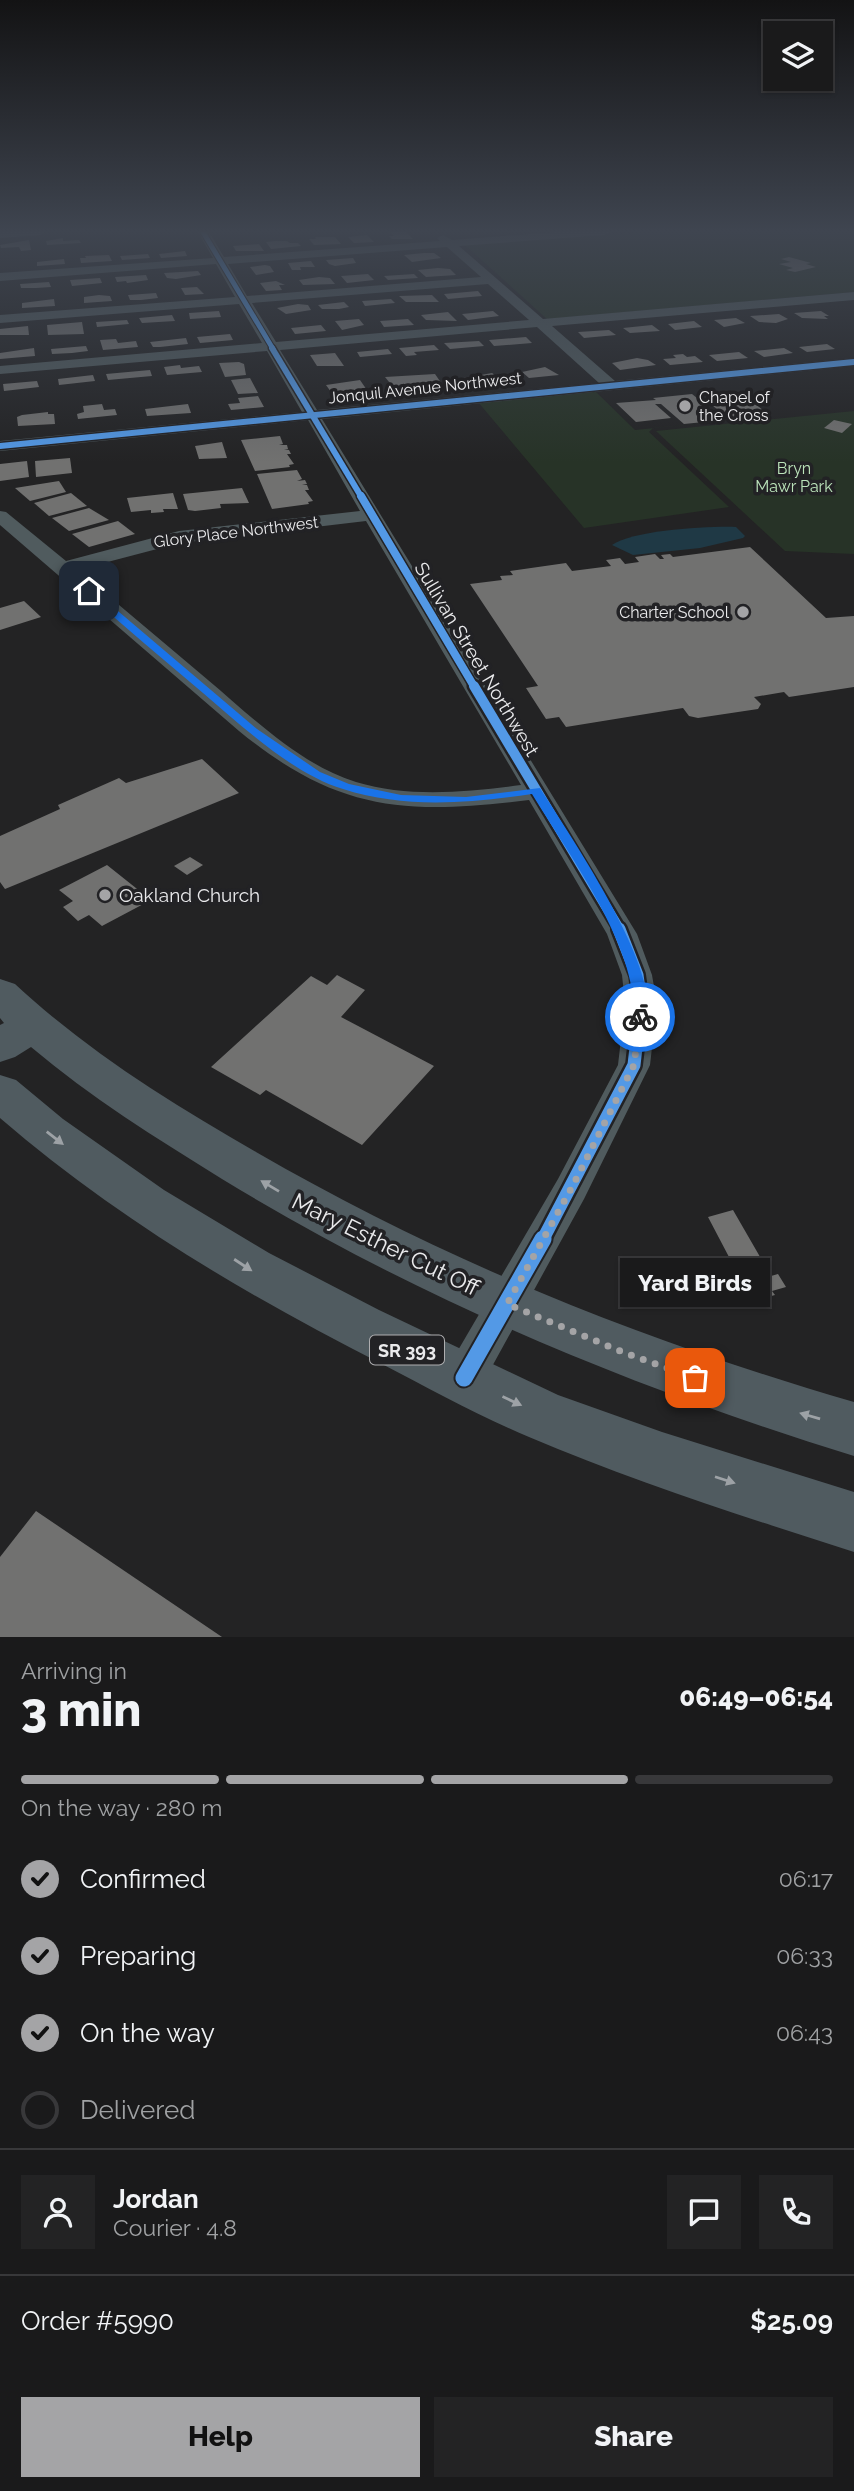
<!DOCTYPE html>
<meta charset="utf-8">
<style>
:root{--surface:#1a1a1b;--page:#232324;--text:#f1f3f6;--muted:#9fa1a3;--line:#38383a;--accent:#a4a4a6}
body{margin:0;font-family:Raleway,sans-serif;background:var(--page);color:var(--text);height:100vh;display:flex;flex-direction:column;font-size:26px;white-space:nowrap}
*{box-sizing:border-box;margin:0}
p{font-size:23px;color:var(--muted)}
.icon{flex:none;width:38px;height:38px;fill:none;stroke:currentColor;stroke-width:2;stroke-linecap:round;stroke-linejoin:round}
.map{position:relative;height:1637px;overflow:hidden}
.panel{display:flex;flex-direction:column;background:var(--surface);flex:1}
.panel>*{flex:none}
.tools{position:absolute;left:763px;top:21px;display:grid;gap:14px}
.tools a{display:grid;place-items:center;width:70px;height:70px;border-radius:0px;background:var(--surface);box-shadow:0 2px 5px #0004,0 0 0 2px var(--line);font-size:35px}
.pin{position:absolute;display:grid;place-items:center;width:60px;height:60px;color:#fff;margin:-30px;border-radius:14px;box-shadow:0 4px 10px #0006}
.courier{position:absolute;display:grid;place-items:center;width:70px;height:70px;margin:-35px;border:5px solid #1a73e8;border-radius:50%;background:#fff;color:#222;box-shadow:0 2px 9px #0007}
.bubble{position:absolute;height:49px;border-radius:0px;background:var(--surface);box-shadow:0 2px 5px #0004,0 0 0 2px var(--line);font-size:23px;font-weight:800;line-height:49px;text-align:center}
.summary em{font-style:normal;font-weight:800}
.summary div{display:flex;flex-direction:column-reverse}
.summary{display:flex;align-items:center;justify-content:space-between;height:119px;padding:0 21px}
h1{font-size:46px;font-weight:800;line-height:52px}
.bar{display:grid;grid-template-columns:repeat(4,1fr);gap:10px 7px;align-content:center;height:84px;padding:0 21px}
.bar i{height:9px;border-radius:5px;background:var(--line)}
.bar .selected{background:var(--accent)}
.bar p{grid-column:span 4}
.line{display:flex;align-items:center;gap:18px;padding:0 21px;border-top:2px solid var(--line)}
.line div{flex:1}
.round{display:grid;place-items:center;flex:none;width:74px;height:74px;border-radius:0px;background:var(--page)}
ol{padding:0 21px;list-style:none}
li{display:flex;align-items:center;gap:21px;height:77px}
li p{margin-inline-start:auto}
li .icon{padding:7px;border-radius:50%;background:var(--accent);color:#111;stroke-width:4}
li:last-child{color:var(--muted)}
li i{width:38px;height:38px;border:4px solid var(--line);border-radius:50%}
.cta{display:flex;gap:14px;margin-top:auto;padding:14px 21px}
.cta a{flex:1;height:80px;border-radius:0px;background:var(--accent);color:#111;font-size:28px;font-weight:800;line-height:80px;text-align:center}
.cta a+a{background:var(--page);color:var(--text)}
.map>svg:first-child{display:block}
.green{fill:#273327}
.water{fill:#1f3945}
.building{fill:#717170}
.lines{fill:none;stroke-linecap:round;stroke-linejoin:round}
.minor{fill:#505b5e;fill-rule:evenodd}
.major{fill:#505b60;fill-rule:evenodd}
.cycleway-far5-casing{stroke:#222225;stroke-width:7}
.cycleway-far4-casing{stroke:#222225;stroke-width:9}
.cycleway-far3-casing{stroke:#222225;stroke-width:11}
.cycleway-far2-casing{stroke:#222225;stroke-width:15}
.cycleway-far1-casing{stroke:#222225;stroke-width:18}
.cycleway-casing{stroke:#222225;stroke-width:21}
.cycleway-far5{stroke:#5399e6;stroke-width:5}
.cycleway-far4{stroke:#5399e6;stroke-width:6}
.cycleway-far3{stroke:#5399e6;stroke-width:8}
.cycleway-far2{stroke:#5399e6;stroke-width:10}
.cycleway-far1{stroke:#5399e6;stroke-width:13}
.cycleway{stroke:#5399e6;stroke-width:17}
.oneway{fill:#9da2a6}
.route{fill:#1a73e8}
.done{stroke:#a4a4a6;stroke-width:7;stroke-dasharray:0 12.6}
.poi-dot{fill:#a4a4a6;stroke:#222225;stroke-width:2.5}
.labels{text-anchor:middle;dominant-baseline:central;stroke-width:7;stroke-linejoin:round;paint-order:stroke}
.far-street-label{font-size:16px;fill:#eaeaec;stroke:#222225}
.far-poi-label{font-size:16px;fill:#eaeaec;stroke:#222225;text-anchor:start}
.far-park-label{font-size:16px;fill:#bce4bb;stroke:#222225}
.shield{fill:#222225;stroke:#aeaeb0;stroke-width:2}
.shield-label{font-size:18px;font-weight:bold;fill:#eaeaec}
.street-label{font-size:19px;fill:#eaeaec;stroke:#222225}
.poi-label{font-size:19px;fill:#eaeaec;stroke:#222225;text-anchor:start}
.near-street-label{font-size:23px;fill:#eaeaec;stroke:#222225}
</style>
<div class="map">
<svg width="854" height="1637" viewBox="0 0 854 1637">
<rect width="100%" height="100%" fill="#232324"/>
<!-- green -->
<g class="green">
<polygon points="648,232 854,232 854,292 547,319 465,245"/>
<polygon points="594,390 635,430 854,408 653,428 649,432 729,507 584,528 478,402"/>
<polygon points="854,411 854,554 785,551 656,431"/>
</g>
<!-- water -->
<path class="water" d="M736 527 745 536 743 538 700 548 633 555 612 545C634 530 709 526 736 527Z"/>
<!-- building -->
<g class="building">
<polygon points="390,232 406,232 413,239 392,239 389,236 394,236"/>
<polygon points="367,235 374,242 354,243 348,237"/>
<polygon points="315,237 335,237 341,244 314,245 309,239 316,239"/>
<polygon points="63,238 63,241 79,240 81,243 47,245 46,241"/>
<polygon points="29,240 31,250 21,251 19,247 1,248 0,245"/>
<polygon points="275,241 287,241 290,243 298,243 301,246 271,249 266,242"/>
<polygon points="259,244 264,251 236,251 233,246"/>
<polygon points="185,251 187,256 161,258 159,254"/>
<polygon points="424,253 434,253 441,258 412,262 404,255"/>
<polygon points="148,254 150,258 122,260 120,256"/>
<polygon points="109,255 112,261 81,263 80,258 86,258 85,256"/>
<polygon points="789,257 811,263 806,264 816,267 795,272 786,270 793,268 779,264 791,262 781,259"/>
<polygon points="353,258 356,263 335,266 329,264 326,260"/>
<polygon points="64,259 65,264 37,266 37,262"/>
<polygon points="311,261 315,267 300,267 301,270 292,270 288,263"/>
<polygon points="265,265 270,266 274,272 256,275 250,267"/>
<polygon points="438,268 450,269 456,275 426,277 418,270"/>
<polygon points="198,271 201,275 176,279 167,278 164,273"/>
<polygon points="368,274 374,280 347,283 341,276"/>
<polygon points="414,274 418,278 388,280 384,276"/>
<polygon points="146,275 148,280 127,283 126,281 117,282 115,277"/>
<polygon points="319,277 330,278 335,284 303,285 299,280"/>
<polygon points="100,278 102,283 72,286 70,280"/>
<polygon points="276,281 285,285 279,285 282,290 266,291 260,283"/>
<polygon points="49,282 51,287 36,288 21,288 20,284"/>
<polygon points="197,287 204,294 185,295 181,288"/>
<polygon points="478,291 482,296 448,299 444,294"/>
<polygon points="156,293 158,298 141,300 130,300 128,295"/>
<polygon points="99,295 110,296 112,301 84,303 84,297"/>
<polygon points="432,295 439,302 406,302 399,296"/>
<polygon points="54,299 55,306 22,308 22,303"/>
<polygon points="391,299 395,303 365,306 362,301"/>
<polygon points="344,302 349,307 339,309 322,309 318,305"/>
<polygon points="298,304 308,305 311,310 286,314 277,308"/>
<polygon points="219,311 221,317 190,319 189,313"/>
<polygon points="493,311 499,316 468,320 462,314"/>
<polygon points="821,311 829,316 824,316 828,319 802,318 794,313"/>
<polygon points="448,312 457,321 426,320 421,315"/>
<polygon points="779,314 788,319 776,323 759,322 750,316"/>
<polygon points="172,315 175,321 142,323 139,318"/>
<polygon points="736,318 745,323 724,327 714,320"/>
<polygon points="359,319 364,325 342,330 335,321"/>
<polygon points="408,319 414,325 384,327 380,321"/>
<polygon points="127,320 129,324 97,327 96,322"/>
<polygon points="694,321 702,327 675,330 668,324"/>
<polygon points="82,322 84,334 48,335 47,325"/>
<polygon points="321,325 326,331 295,334 291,328"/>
<polygon points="652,325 660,331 630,333 623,328"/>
<polygon points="28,326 29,335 0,335 0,329"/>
<polygon points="609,330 616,335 584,338 578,332"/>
<polygon points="230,334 233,340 200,343 197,337"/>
<polygon points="526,337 532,343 494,346 489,340"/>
<polygon points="186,338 188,344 160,347 153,347 150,342"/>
<polygon points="116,339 118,343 136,341 138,347 103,350 100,340"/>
<polygon points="479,341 484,346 450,349 444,343"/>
<polygon points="827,344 835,349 807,352 799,347"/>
<polygon points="434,345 439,350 414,352 417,355 406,356 399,348"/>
<polygon points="86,346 88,351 72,353 52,354 51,349"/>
<polygon points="34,348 35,356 0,359 0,353"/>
<polygon points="784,348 793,353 764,357 754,351"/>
<polygon points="388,349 392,354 360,357 357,352"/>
<polygon points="739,352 748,358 717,361 709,355"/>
<polygon points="335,353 344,366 317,366 310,355"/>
<polygon points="683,354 687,357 695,356 703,362 670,365 663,359 676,358 673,355"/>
<polygon points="637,358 648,360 656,365 620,370 612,363"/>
<polygon points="239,362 244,364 246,375 225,377 219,363"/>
<polygon points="180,365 181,368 199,366 202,372 167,375 164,367"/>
<polygon points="545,367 559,375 529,378 522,372"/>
<polygon points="150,370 152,376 108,380 106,374"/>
<polygon points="492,373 504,381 470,385 464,378"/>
<polygon points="435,374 444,387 413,388 416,391 398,393 385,377"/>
<polygon points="93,375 95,381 59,385 58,379"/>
<polygon points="250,378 258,393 238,394 231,380"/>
<polygon points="360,380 369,393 336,399 326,385"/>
<polygon points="37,381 39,387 4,391 3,384"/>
<polygon points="692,394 724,420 684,424 661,404 655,404 671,418 636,422 616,403 656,400 653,398"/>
<polygon points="258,396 264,407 231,410 228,404 240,403 238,398"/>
<polygon points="753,402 769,415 730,419 713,406"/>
<polygon points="102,404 104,410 115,409 117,415 78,419 77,414 84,412 83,406"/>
<polygon points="188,404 191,413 147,416 145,409"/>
<polygon points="48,412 48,414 54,414 55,424 18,426 17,417 22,415"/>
<polygon points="834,420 852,424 842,433 824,428"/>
<polygon points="280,436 283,444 279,445 287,445 288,449 284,449 289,450 291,454 287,454 294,464 289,465 290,467 255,471 241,440"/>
<polygon points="222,442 227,458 199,459 195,446"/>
<polygon points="70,458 72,473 36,477 35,461"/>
<polygon points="27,461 29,477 0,481 0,464"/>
<polygon points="297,470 302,479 297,481 305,480 307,484 302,485 307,485 309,490 305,490 313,501 308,502 309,504 272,509 257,474"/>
<polygon points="59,481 66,492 30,501 15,488"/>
<polygon points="242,488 249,503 220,504 221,508 195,511 188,510 183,494"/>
<polygon points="71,493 87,506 49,516 34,503"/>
<polygon points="173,493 178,509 163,509 164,512 151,513 151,510 131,512 127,498"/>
<polygon points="89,508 109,520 69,531 52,518"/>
<polygon points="118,521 135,534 89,547 72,534"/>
<polygon points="750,547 826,618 854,616 854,687 789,697 784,692 754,697 761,704 758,709 698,718 689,716 683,708 566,727 559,717 546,719 526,688 538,686 470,584 502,580 500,576 513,575 510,571 566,563 572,571 611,566 606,560 620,558 625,564 639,562 635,557 655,554 660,559 664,559 661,555 670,554 673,557"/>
<polygon points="24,601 41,617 0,630 0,608"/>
<polygon points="202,759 239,793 5,889 0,882 0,836 60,809 58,805 119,778 126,783"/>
<polygon points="190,857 203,865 187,875 174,866"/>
<polygon points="107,865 151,900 102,926 89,915 78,921 63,907 73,901 59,890"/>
<polygon points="337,975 365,990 341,1017 434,1066 362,1145 266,1090 260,1095 211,1067 311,976 327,985"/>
<polygon points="733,1210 771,1276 778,1274 786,1287 772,1291 775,1295 760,1299 758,1295 750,1297 708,1217"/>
<polygon points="36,1511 222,1637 0,1637 0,1557"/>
</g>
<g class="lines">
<!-- minor -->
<g class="minor">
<polygon points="0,232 45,232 40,235 0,238"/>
<path d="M198 232H209L224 257 440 241 437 238 443 235 452 240 555 232H610L605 235 459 246 543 319 854 292V300L552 326 615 381 854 358V366L322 419 637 934 652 975 657 1004 650 1065 584 1199 478 1392 464 1397 450 1392 444 1378 450 1364 558 1179 618 1065 625 1004 622 975 607 934 529 800C406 815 338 812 239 731L0 525V511L6 512 66 561 179 531 360 511 308 420 0 451V441L302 412 267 351 0 374V366L262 343 239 304 0 323V315L235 297 216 264 0 281V273L213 258ZM447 247 481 277 247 296 228 264ZM488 284 529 320 276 342 252 303ZM537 327 599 383 317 410 280 350ZM366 521 521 785C467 792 409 798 356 782 299 764 253 718 208 680 164 643 121 606 77 570L180 543Z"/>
</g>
<!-- major -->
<g class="major">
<path d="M0 979 15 984C87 1051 171 1103 256 1152 448 1263 642 1340 854 1402V1456C633 1388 420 1300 222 1179 156 1138 90 1097 31 1047L15 1057 0 1062V1025L4 1023 0 1018Z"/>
<path d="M0 1075 16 1080 63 1119 164 1190 269 1253 379 1310 558 1395 662 1432 854 1492V1552C745 1517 635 1482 529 1437 479 1416 430 1389 382 1364 246 1295 116 1218 0 1118Z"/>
</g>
<!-- cycleway-far5 casing -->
<g class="cycleway-far5-casing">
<polyline id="cycleway-far5" points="203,232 273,349"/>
</g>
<!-- cycleway-far4 casing -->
<g class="cycleway-far4-casing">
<g id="cycleway-far4">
<polyline points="272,348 362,498"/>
<polyline points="0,446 854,362"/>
</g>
</g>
<!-- cycleway-far3 casing -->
<g class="cycleway-far3-casing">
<polyline id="cycleway-far3" points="361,496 475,688"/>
</g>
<!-- cycleway-far2 casing -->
<g class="cycleway-far2-casing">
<polyline id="cycleway-far2" points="474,686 620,930"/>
</g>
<!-- cycleway-far1 casing -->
<g class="cycleway-far1-casing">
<polyline id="cycleway-far1" points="542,1241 634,1065 641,1004 637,975 619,929"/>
</g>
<!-- cycleway casing -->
<g class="cycleway-casing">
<polyline id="cycleway" points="464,1378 543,1239"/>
</g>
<!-- cycleway-far5 -->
<use href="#cycleway-far5" class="cycleway-far5"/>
<!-- cycleway-far4 -->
<use href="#cycleway-far4" class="cycleway-far4"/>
<!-- cycleway-far3 -->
<use href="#cycleway-far3" class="cycleway-far3"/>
<!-- cycleway-far2 -->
<use href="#cycleway-far2" class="cycleway-far2"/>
<!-- cycleway-far1 -->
<use href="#cycleway-far1" class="cycleway-far1"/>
<!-- cycleway -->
<use href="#cycleway" class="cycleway"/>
</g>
<!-- one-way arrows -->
<defs><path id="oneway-solid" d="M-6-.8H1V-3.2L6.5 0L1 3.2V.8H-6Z" transform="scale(1.75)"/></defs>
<g class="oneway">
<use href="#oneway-solid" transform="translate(55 1138) rotate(38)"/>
<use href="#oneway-solid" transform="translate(270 1186) rotate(-149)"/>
<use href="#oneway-solid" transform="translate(243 1265) rotate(33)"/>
<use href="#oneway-solid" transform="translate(512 1401) rotate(25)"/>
<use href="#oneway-solid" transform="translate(810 1416) rotate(-164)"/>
<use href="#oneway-solid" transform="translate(725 1480) rotate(18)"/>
</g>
<!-- sky -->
<linearGradient id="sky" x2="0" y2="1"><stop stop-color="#131314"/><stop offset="0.5" stop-color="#3f4550"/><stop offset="1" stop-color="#3f4550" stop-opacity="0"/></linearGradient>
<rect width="854" height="462" fill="url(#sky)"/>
<!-- route -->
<path class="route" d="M86 589H92L257 729 320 772 349 784 401 795 466 797 540 788C567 831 665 974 645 1020L640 1022 633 1017C640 950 567 852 532 794 469 803 405 809 343 789 293 774 243 727 203 693 164 660 125 627 86 593Z"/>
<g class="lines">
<!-- done -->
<polyline class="done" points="640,1017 634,1065 571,1189 507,1304 625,1353 695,1378"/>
</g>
<!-- markers -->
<g class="poi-dot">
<circle cx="685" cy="406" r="7"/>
<circle cx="743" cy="612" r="7"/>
<circle cx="105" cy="895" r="7"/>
</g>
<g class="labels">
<!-- far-street labels -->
<g class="far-street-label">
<text transform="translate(425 388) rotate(-6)">Jonquil Avenue Northwest</text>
<text transform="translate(236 532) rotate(-7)">Glory Place Northwest</text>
</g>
<!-- far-poi labels -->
<g class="far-poi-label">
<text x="699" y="397">Chapel of<tspan x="699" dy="18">the Cross</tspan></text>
<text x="729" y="612" text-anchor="end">Charter School</text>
</g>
<!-- far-park labels -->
<g class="far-park-label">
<text x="794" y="468">Bryn<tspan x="794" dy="18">Mawr Park</tspan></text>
</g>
<!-- shield labels -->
<rect class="shield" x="370" y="1335.5" width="74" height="29" rx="5"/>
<g class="shield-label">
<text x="407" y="1350">SR 393</text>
</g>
<!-- street labels -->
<g class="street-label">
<text transform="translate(477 659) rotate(59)">Sullivan Street Northwest</text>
</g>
<!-- poi labels -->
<g class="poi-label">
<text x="119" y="895">Oakland Church</text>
</g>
<!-- near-street labels -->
<g class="near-street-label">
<text transform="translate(386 1244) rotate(26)">Mary Esther Cut Off</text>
</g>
</g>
</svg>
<div class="tools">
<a><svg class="icon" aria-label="layers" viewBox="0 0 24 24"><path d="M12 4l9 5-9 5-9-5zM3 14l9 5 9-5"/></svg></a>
</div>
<div class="pin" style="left:695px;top:1378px;background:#ea580c"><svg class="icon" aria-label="bag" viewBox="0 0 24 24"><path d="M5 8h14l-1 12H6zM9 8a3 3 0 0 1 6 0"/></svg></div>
<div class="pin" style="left:89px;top:591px;background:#1f2937"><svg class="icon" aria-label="home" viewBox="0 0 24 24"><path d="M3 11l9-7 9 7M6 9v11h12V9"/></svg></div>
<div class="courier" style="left:640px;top:1017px"><svg class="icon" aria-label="bike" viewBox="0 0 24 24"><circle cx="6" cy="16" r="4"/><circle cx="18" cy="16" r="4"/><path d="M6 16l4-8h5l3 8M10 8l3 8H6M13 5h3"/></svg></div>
<div class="bubble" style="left:620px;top:1258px;width:150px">Yard Birds</div>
</div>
<section class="panel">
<div class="summary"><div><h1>3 min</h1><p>Arriving in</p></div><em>06:49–06:54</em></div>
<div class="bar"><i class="selected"></i><i class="selected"></i><i class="selected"></i><i></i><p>On the way · 280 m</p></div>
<ol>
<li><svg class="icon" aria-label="check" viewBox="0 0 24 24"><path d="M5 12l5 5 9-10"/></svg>Confirmed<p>06:17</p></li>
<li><svg class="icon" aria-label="check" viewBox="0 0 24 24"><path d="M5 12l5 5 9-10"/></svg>Preparing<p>06:33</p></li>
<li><svg class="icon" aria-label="check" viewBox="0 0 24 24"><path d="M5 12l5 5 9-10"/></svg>On the way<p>06:43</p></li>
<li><i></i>Delivered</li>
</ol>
<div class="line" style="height:126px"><a class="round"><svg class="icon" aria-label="person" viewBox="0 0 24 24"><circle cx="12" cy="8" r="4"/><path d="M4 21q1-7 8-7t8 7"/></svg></a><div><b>Jordan</b><p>Courier · 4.8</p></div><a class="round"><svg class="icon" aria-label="chat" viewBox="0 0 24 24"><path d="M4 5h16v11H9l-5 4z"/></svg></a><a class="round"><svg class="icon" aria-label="phone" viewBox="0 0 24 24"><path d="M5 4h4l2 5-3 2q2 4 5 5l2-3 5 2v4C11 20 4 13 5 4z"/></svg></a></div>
<div class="line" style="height:91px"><div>Order #5990</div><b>$25.09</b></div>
<div class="cta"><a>Help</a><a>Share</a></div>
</section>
